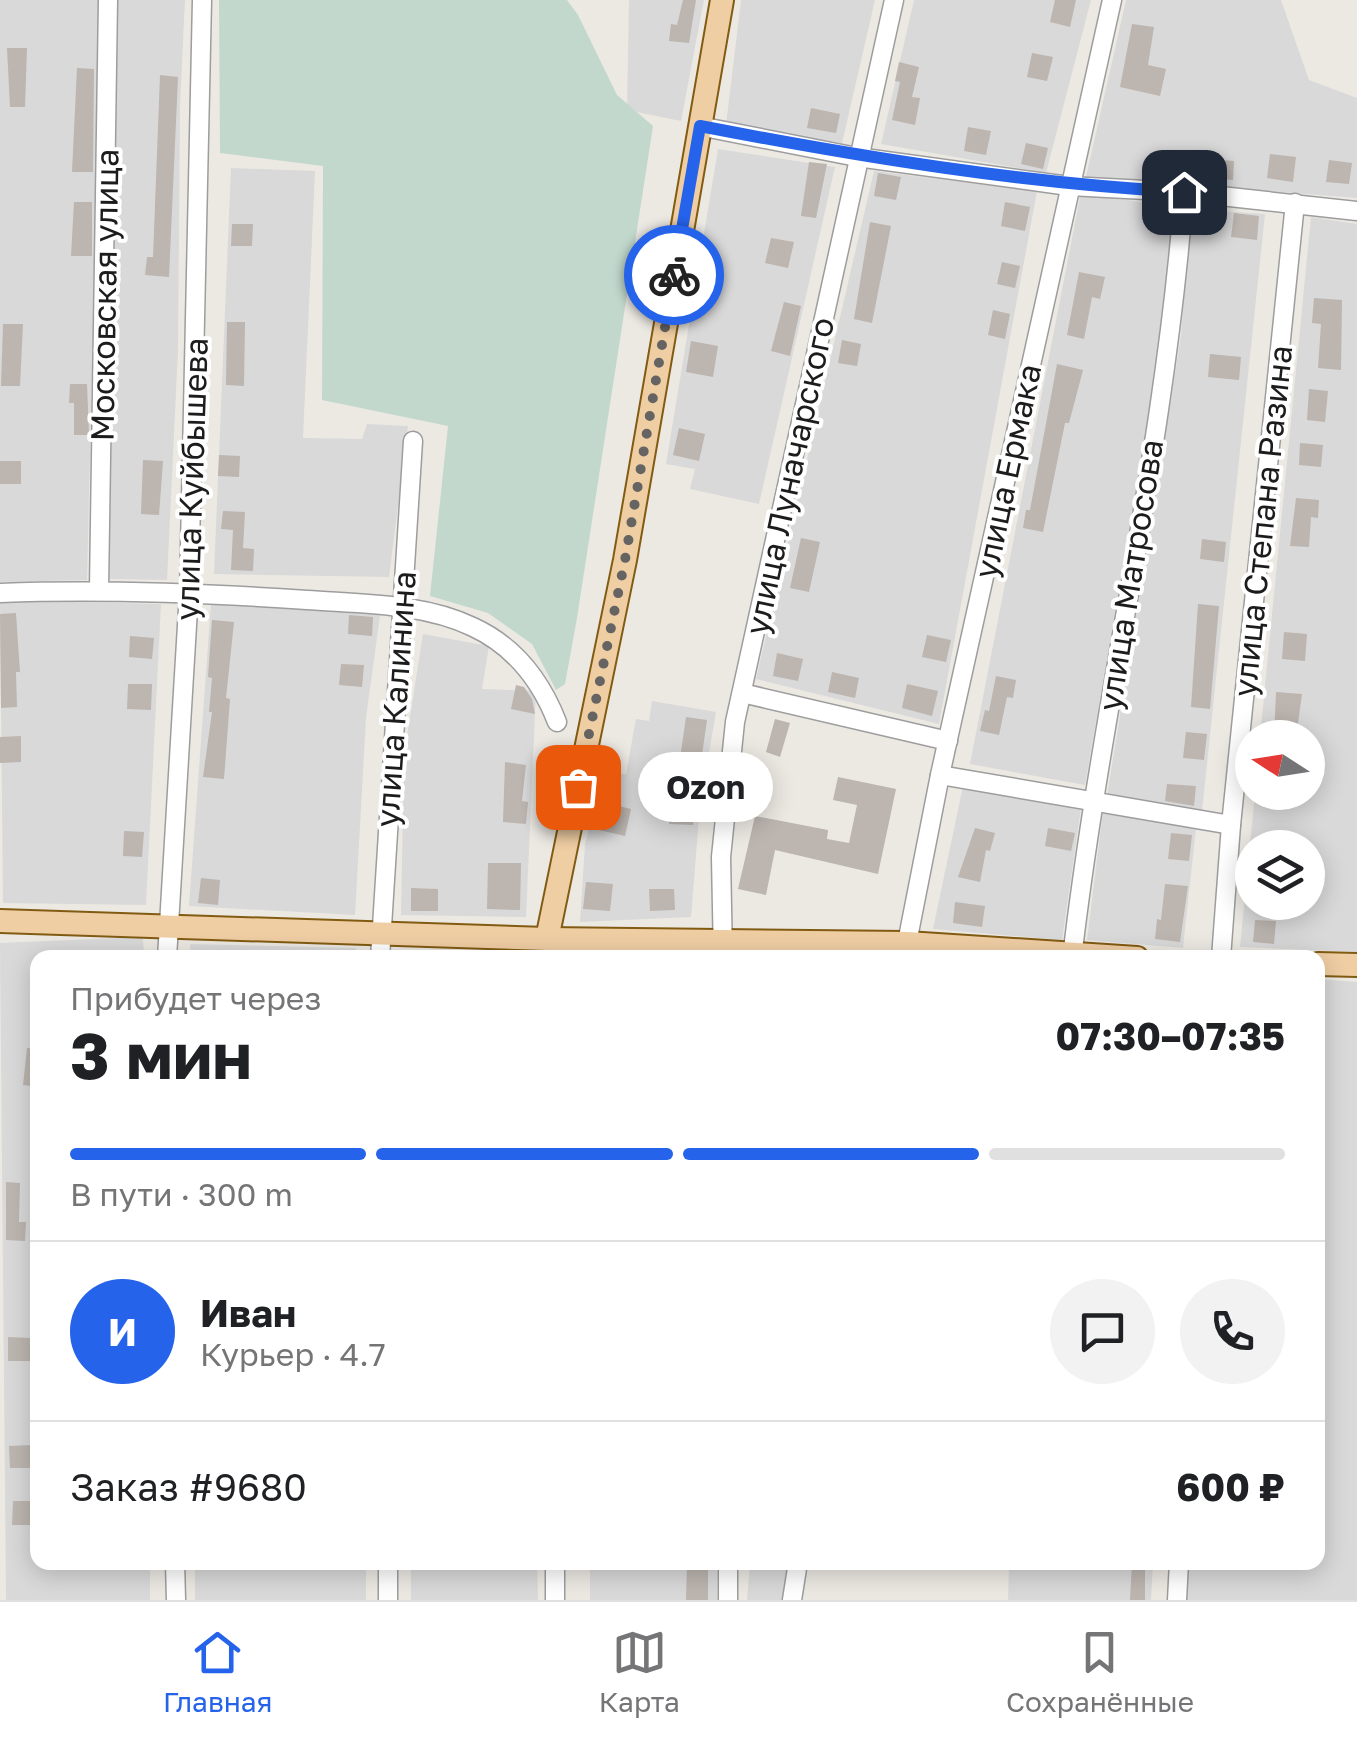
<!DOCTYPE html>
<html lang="ru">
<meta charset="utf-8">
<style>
:root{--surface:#fff;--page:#f2f2f2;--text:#202124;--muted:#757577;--line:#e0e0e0;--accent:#2563eb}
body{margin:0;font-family:"Golos Text",sans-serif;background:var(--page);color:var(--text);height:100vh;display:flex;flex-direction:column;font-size:38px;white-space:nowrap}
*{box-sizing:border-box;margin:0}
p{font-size:32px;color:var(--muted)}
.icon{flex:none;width:55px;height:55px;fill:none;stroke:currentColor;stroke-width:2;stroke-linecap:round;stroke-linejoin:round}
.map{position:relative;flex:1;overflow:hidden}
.side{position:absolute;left:30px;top:950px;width:1295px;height:620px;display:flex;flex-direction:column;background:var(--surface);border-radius:20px;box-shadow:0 5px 25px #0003}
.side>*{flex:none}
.needle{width:65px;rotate:282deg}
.fabs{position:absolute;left:1235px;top:720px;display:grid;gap:20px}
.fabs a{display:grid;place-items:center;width:90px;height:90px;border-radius:50%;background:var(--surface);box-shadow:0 5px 25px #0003;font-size:50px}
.pin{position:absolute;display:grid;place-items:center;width:85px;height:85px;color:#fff;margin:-42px;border-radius:20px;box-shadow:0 5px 15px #0006}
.courier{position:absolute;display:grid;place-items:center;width:100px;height:100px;margin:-50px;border:8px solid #2563eb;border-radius:50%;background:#fff;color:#222;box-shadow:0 2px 12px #0007}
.bubble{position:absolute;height:70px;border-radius:35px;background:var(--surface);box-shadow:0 5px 25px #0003;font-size:32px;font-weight:700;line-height:70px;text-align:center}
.head em{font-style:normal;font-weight:700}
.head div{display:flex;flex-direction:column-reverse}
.head{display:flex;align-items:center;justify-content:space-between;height:170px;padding:0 40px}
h1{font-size:65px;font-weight:700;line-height:75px}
.bar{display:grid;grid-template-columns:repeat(4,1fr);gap:15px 10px;align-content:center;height:120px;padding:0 40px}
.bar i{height:12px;border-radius:8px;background:var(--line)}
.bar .on{background:var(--accent)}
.bar p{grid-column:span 4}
.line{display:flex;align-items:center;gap:25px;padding:0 40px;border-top:2px solid var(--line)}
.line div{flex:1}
.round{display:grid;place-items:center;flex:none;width:105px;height:105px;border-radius:52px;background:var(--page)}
.menu{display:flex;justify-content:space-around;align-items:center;height:140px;border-top:2px solid var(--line);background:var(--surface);font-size:28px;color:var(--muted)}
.menu a{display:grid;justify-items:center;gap:5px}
.menu .on{color:var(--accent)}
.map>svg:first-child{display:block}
.residential{fill:#dad9d9;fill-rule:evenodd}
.wetland{fill:#c2d8cd}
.building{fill:#bcb5b0}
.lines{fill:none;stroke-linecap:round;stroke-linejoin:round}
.minor-casing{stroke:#9d9d9d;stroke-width:21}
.major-casing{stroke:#825b12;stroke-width:26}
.minor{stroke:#fff;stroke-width:18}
.major{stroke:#f0cea4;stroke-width:22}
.done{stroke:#656462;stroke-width:10;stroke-dasharray:0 18}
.route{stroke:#2563eb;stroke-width:12}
.labels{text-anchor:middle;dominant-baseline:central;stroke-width:8;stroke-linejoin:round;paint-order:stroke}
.street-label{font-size:32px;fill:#1c1c1c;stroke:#fff}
</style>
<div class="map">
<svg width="1357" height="1600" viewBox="0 0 1357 1600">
<rect width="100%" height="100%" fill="#ece9e3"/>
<!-- residential -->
<g class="residential">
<polygon points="0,0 101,0 87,580 0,582"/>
<polygon points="116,0 185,0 180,107 178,350 167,580 110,579 105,575"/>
<polygon points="629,0 704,0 681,121 627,110"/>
<polygon points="741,0 875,0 842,143 726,125"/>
<polygon points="914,0 1091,0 1046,173 881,144"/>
<polygon points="1126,0 1281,0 1309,80 1357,98 1357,198 1086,177"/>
<polygon points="718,149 835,167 759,504 690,489 695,469 666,464"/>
<polygon points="231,168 315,171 303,438 362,439 367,424 408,426 389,577 214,574"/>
<polygon points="874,171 1037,191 939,724 756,679"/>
<polygon points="1081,192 1175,208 1167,310 1085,785 970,764"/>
<polygon points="1189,209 1265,214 1202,811 1107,796 1181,336"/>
<path d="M1311 217 1357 224V952L1240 947 1255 793 1308 792V738L1260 737ZM1252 848H1308V902H1252Z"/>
<polygon points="0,600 161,604 146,905 3,903"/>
<polygon points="211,604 381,608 366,718 355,915 189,906"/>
<polygon points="423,634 489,646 482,689 536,691 526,917 401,915 404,755"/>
<polygon points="652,701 716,712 700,805 691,917 580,922 585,844 604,772 626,774 636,719 649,721"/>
<polygon points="963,786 1081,808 1062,940 933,929"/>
<polygon points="1103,811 1196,828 1183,948 1087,940"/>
<polygon points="143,937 144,957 38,958 38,1562 150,1563 150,1600 6,1600 0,943"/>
<polygon points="190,944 356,948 356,957 191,957"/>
<polygon points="1318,979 1357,982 1357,1600 1184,1600 1187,1563 1318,1562"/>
<rect x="195" y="1563" width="171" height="37"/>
<polygon points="411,1563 537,1563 538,1600 411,1600"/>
<rect x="590" y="1563" width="127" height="37"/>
<polygon points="750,1563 789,1563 782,1600 747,1600"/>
<polygon points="1009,1563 1153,1563 1151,1600 1008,1600"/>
</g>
<!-- wetland -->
<polygon class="wetland" points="219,0 567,0 578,15 617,95 653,126 577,618 565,684 556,690 532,644 488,613 430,596 448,426 322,400 323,166 220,153"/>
<!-- building -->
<g class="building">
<polygon points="683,0 696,0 689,43 669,41 671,24 677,25"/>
<polygon points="1055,0 1076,0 1070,27 1050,22"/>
<polygon points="1132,24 1154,27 1148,65 1166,69 1160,96 1120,87"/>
<polygon points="7,48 27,48 25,107 10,107"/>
<polygon points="1032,53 1053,57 1047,81 1027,77"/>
<polygon points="899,62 919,67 912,97 920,98 915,125 892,120 900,82 895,81"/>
<polygon points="77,68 94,69 93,172 72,172"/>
<polygon points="160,75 178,77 169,277 145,275 147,257 153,257"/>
<polygon points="811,108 840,114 836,133 807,128"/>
<polygon points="968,127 991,131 986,155 964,151"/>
<polygon points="1026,143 1048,148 1043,169 1021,164"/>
<polygon points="1270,154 1296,157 1293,182 1267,178"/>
<polygon points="1211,159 1234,161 1233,180 1210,178"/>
<polygon points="1329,160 1352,163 1349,184 1326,182"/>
<polygon points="809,162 827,164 816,218 801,216"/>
<polygon points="878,173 901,177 896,200 874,196"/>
<polygon points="74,202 92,202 92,256 71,256"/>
<polygon points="1005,202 1030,207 1025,231 1001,226"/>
<polygon points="1234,213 1259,216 1257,240 1231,237"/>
<polygon points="870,222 891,226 872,323 854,319"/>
<polygon points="232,224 253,224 252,246 231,246"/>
<polygon points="771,238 794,242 788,268 765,263"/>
<polygon points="1002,262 1020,266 1015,288 997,284"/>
<polygon points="1079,272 1105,277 1100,299 1092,297 1084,339 1067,335"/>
<polygon points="1314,298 1342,300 1341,370 1318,368 1321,324 1312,323"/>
<polygon points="784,302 801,306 790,356 771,351"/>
<polygon points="993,310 1010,314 1005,339 988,335"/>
<polygon points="227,322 245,322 244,386 226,385"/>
<polygon points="3,324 23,324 20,386 1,386"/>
<polygon points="842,340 861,344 857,366 838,363"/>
<polygon points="691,341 718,346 713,377 686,372"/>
<polygon points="1210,354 1241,357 1239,380 1208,377"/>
<polygon points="1057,364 1083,370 1069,423 1065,423 1043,532 1023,528 1026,510 1030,510"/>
<polygon points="70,384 87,384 89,435 74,435 74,403 69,403"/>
<polygon points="1309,389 1328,391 1325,422 1307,420"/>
<polygon points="679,428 705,434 699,461 673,455"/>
<polygon points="1300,443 1323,445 1321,467 1299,465"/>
<polygon points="219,455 240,456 239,477 218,476"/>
<polygon points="143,460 163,461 159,515 141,514"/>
<rect x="0" y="461" width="21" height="23"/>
<polygon points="1296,498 1319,500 1318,518 1311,517 1309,547 1290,546"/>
<polygon points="223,511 245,512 243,548 254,549 253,571 231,570 233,530 221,529"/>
<polygon points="801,538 820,542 809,592 790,588"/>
<polygon points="1202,539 1226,542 1224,562 1200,559"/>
<polygon points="1198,604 1219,606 1210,709 1191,707"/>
<polygon points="16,613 20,672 16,672 17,707 1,708 0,614"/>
<polygon points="349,615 373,617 372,636 348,634"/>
<polygon points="212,620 234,622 226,698 230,699 224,779 203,777 212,712 209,712 212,678 208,677"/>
<polygon points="1284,632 1307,634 1305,661 1282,659"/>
<polygon points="927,635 951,640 946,662 922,657"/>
<polygon points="130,636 154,638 152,659 129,657"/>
<polygon points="777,653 803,659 798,681 773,676"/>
<polygon points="341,664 364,665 362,687 339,685"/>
<polygon points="832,672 859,678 855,698 828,692"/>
<polygon points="996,676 1016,680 1013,698 1007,697 999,735 980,731 985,710 989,711"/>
<polygon points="128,684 152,684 151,710 127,709"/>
<polygon points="907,684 938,691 932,716 902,708"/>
<polygon points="516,685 524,687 532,699 535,714 511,709"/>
<polygon points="1276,692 1302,694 1296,738 1274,738"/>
<polygon points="686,717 707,720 700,769 679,766"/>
<polygon points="775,719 790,723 780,757 766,752"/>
<polygon points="1186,732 1207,734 1204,760 1183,758"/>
<polygon points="21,736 21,762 0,763 0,737"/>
<polygon points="505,762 526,765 522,801 528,802 526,824 503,822"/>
<polygon points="838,777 896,789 878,874 775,850 766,895 738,889 755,816 828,830 827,839 849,843 857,805 833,800"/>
<polygon points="1167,784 1196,786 1194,806 1165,801"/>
<polygon points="671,797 695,798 693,825 669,824"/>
<polygon points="605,803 631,809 625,836 599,830"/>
<polygon points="975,828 995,833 990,851 986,850 980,882 958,877"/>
<polygon points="1048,828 1075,833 1071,851 1045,846"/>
<polygon points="124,831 144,832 142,857 123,856"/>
<polygon points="1171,833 1192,835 1189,861 1168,859"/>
<polygon points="488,863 521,863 520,910 487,909"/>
<polygon points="201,878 220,880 218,905 198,903"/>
<polygon points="586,882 613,884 610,911 583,909"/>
<polygon points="1165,884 1188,886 1180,942 1155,939 1157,919 1161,920"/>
<polygon points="411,888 438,889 438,911 411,911"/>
<polygon points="649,889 674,889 675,910 650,911"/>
<polygon points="955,902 985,906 982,927 953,923"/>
<polygon points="1255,920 1276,921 1274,944 1253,942"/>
<polygon points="27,1048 38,1049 38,1087 23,1085"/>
<polygon points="6,1182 20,1183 19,1222 26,1222 25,1241 6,1240"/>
<polygon points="8,1337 30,1338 30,1361 8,1361"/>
<polygon points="31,1445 32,1468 10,1468 9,1446"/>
<polygon points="13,1501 32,1501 31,1525 12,1525"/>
<polygon points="687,1562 708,1562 708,1600 686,1600"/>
<polygon points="1132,1562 1145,1562 1145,1600 1130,1600"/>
</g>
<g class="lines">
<!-- minor casing -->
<g class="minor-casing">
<g id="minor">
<polyline points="699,126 857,157 1069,186 1184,192 1357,211"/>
<polyline points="99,589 108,0"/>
<path d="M0 593C103 589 204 593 307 600 362 604 423 603 473 627 514 646 541 681 557 722"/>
<polyline points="742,693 948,741"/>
<polyline points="940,775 1231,825"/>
<polyline points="167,958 189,592 202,0"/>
<polyline points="380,958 413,441"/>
<polyline points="723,958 721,857 735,722 894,0"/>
<polyline points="904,958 940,775 1112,0"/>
<path d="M1072 958C1102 702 1165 449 1184 192"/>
<polyline points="1221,958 1231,825 1295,203"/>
<polyline points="175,1562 176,1600"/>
<polyline points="388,1562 388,1600"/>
<polyline points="555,1562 555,1600"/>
<polyline points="728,1562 728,1600"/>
<polyline points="792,1600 798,1562"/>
<polyline points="1177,1600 1179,1562"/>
</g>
</g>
<!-- major casing -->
<g class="major-casing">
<g id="major">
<polyline points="0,921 547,939 907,943 1137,958"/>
<polyline points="547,939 625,560 722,0"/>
<polyline points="1318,964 1357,965"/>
</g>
</g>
<!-- minor -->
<use href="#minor" class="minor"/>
<!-- major -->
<use href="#major" class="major"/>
</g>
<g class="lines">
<!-- done -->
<polyline class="done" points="578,787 625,560 674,275"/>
<!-- route -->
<path class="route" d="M674 275 700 126C861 157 1020 183 1184 192"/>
</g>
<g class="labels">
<!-- street labels -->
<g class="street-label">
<text transform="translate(104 295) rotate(-89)">Московская улица</text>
<text transform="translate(1007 471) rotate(-78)">улица Ермака</text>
<text transform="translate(789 476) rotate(-78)">улица Луначарского</text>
<text transform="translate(191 479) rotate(-88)">улица Куйбышева</text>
<text transform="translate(1262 521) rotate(-84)">улица Степана Разина</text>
<text transform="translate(1130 575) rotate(-81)">улица Матросова</text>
<text transform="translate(395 699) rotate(-86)">улица Калинина</text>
</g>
</g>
</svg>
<div class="fabs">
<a><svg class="needle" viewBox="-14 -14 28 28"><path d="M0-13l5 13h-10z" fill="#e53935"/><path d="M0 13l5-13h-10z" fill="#757577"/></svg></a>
<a><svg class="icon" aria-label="layers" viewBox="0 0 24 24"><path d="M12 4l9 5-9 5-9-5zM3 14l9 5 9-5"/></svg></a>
</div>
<div class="pin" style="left:578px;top:787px;background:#ea580c"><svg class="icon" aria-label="bag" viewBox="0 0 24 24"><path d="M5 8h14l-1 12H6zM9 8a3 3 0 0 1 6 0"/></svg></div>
<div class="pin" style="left:1184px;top:192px;background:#1f2937"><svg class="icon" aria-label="home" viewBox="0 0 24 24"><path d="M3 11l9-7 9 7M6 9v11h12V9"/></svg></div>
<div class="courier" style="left:674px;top:275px"><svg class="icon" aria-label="bike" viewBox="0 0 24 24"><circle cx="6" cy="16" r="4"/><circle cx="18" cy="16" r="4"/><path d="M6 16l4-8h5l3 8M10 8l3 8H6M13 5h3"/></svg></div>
<div class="bubble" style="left:638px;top:752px;width:135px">Ozon</div>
<section class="side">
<div class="head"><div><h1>3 мин</h1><p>Прибудет через</p></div><em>07:30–07:35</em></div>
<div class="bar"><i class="on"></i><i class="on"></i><i class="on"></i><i></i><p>В пути · 300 m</p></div>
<div class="line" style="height:180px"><b class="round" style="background:var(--accent);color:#fff">И</b><div><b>Иван</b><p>Курьер · 4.7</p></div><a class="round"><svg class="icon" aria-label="chat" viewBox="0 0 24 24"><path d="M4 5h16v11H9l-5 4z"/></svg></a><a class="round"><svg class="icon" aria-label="phone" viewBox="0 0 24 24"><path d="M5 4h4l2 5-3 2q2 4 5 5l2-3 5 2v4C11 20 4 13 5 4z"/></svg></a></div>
<div class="line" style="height:130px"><div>Заказ #9680</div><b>600 ₽</b></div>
</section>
</div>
<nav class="menu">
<a class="on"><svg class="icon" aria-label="home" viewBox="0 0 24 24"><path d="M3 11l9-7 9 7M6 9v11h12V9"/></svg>Главная</a>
<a><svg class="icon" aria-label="map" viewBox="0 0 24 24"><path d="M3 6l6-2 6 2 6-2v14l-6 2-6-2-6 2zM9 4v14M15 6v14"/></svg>Карта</a>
<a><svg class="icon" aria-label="saved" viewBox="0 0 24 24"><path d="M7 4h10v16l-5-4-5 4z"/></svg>Сохранённые</a>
</nav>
